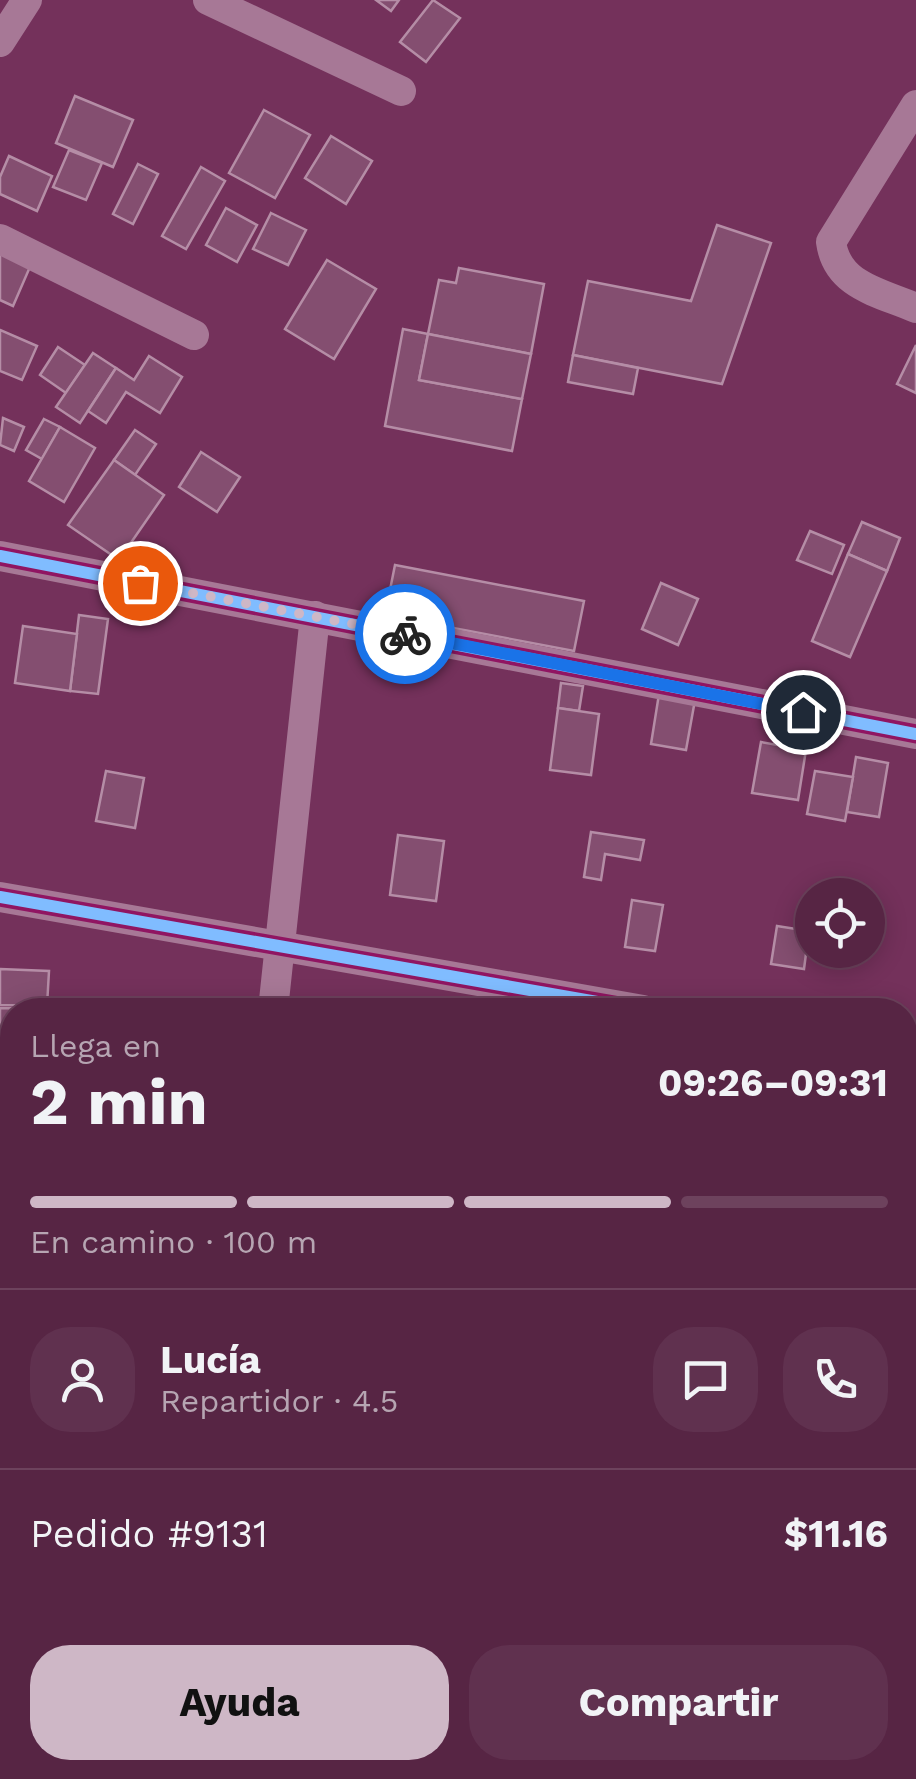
<!DOCTYPE html>
<html lang="es">
<meta charset="utf-8">
<style>
:root{--surface:#572544;--page:#60314f;--text:#f1f3f6;--muted:#b6a5b2;--line:#6d425d;--accent:#ceb7c6}
body{margin:0;font-family:"Work Sans",sans-serif;background:var(--page);color:var(--text);height:100vh;display:flex;flex-direction:column;font-size:38px;white-space:nowrap}
*{box-sizing:border-box;margin:0}
p{font-size:32px;color:var(--muted)}
.icon{flex:none;width:55px;height:55px;fill:none;stroke:currentColor;stroke-width:2;stroke-linecap:round;stroke-linejoin:round}
.map{position:relative;flex:1;overflow:hidden}
.side{position:absolute;left:0px;top:998px;width:918px;height:782px;display:flex;flex-direction:column;background:var(--surface);border-radius:40px 40px 0 0;box-shadow:0 5px 25px #0003,0 0 0 2px var(--line)}
.side>*{flex:none}
.tools{position:absolute;left:795px;top:878px;display:grid;gap:20px}
.tools a{display:grid;place-items:center;width:90px;height:90px;border-radius:50%;background:var(--surface);box-shadow:0 5px 25px #0003,0 0 0 2px var(--line);font-size:50px}
.pin{position:absolute;display:grid;place-items:center;width:85px;height:85px;color:#fff;margin:-42px;border:5px solid #fff;border-radius:50%;box-shadow:0 2px 10px #0007}
.courier{position:absolute;display:grid;place-items:center;width:100px;height:100px;margin:-50px;border:8px solid #1a73e8;border-radius:50%;background:#fff;color:#222;box-shadow:0 2px 12px #0007}
.summary em{font-style:normal;font-weight:700}
.summary div{display:flex;flex-direction:column-reverse}
.summary{display:flex;align-items:center;justify-content:space-between;height:170px;padding:0 30px}
h1{font-size:65px;font-weight:700;line-height:75px}
.bar{display:grid;grid-template-columns:repeat(4,1fr);gap:15px 10px;align-content:center;height:120px;padding:0 30px}
.bar i{height:12px;border-radius:8px;background:var(--line)}
.bar .on{background:var(--accent)}
.bar p{grid-column:span 4}
.line{display:flex;align-items:center;gap:25px;padding:0 30px;border-top:2px solid var(--line)}
.line div{flex:1}
.round{display:grid;place-items:center;flex:none;width:105px;height:105px;border-radius:40px;background:var(--page)}
.button{display:flex;gap:20px;margin-top:auto;padding:20px 30px}
.button a{flex:1;height:115px;border-radius:40px;background:var(--accent);color:#111;font-size:40px;font-weight:700;line-height:115px;text-align:center}
.button a+a{background:var(--page);color:var(--text)}
.map>svg:first-child{display:block}
.building{fill:#844e70;stroke:#b58da6;stroke-width:2.5}
.lines{fill:none;stroke-linecap:round;stroke-linejoin:round}
.street{stroke:#a77896;stroke-width:30}
.cycleway-casing{stroke:#901562;stroke-width:19}
.cycleway{stroke:#80bcff;stroke-width:12}
.done{stroke:#ceb7c6;stroke-width:10;stroke-dasharray:0 18}
.route{stroke:#1a73e8;stroke-width:12}
</style>
<div class="map">
<svg width="916" height="1779" viewBox="0 0 916 1779">
<rect width="100%" height="100%" fill="#74315b"/>
<!-- building -->
<g class="building">
<polygon points="376,0 399,0 391,11"/>
<polygon points="433,0 460,18 426,62 400,42"/>
<polygon points="75,96 133,120 113,167 56,143"/>
<polygon points="264,110 310,135 275,198 229,173"/>
<polygon points="331,136 372,161 346,204 305,178"/>
<polygon points="69,150 102,163 86,200 53,187"/>
<polygon points="9,156 52,176 37,211 0,194 0,177"/>
<polygon points="138,164 158,174 133,224 113,214"/>
<polygon points="201,167 225,181 186,249 162,236"/>
<polygon points="226,208 257,225 237,262 206,245"/>
<polygon points="271,213 306,230 288,265 253,249"/>
<polygon points="717,225 771,243 722,384 573,355 588,281 691,301"/>
<polygon points="0,245 33,260 13,306 0,300"/>
<polygon points="327,260 376,289 334,359 285,329"/>
<polygon points="459,268 544,284 531,354 428,334 439,280 456,283"/>
<polygon points="403,329 428,334 419,380 522,399 512,451 385,426"/>
<polygon points="0,330 37,346 22,380 0,371"/>
<polygon points="428,334 531,354 522,399 419,380"/>
<polygon points="916,345 916,393 897,384"/>
<polygon points="58,347 85,365 66,393 40,375"/>
<polygon points="93,353 116,368 80,423 56,407"/>
<polygon points="573,355 638,368 633,394 568,382"/>
<polygon points="149,356 182,377 160,413 126,392 106,423 88,411 116,368 134,380"/>
<polygon points="3,418 24,427 14,451 0,445"/>
<polygon points="44,419 60,427 42,459 26,450"/>
<polygon points="60,427 95,448 64,502 29,481"/>
<polygon points="135,430 156,444 135,475 114,460"/>
<polygon points="201,452 240,477 217,512 179,487"/>
<polygon points="114,460 164,495 119,560 68,525"/>
<polygon points="862,522 900,538 887,571 848,554"/>
<polygon points="810,531 844,545 832,574 797,560"/>
<polygon points="848,554 887,571 850,657 812,641"/>
<polygon points="395,565 584,601 574,651 385,615"/>
<polygon points="661,583 698,599 678,645 642,629"/>
<polygon points="79,615 108,619 98,694 70,691"/>
<polygon points="23,626 77,634 70,691 15,683"/>
<polygon points="561,683 583,686 579,711 558,708"/>
<polygon points="659,694 695,700 686,750 651,744"/>
<polygon points="558,708 599,714 591,775 550,770"/>
<polygon points="761,742 806,750 798,800 752,793"/>
<polygon points="856,757 888,763 879,817 847,812"/>
<polygon points="106,771 144,778 135,828 96,821"/>
<polygon points="815,771 853,777 845,821 807,814"/>
<polygon points="591,832 644,840 640,860 605,854 601,880 584,877"/>
<polygon points="398,835 444,841 436,901 390,895"/>
<polygon points="632,900 663,905 655,951 625,947"/>
<polygon points="777,926 809,931 804,969 771,964"/>
<polygon points="0,969 49,971 47,1006 0,1005"/>
<polygon points="98,1001 134,1008 133,1010 97,1010"/>
<polygon points="0,1008 44,1009 44,1010 12,1010 12,1033 0,1033"/>
<polygon points="905,1080 916,1083 916,1165 905,1163"/>
<polygon points="905,1380 916,1388 916,1415 905,1430"/>
<polygon points="916,1415 916,1441 913,1445 905,1439 905,1430"/>
<polygon points="916,1546 916,1599 905,1596"/>
<polygon points="905,1596 916,1599 910,1656 905,1655"/>
<polygon points="12,1656 12,1725 0,1721 0,1696"/>
<polygon points="912,1760 916,1779 907,1779"/>
<polygon points="275,1768 305,1768 301,1779 272,1779"/>
<polygon points="323,1768 361,1768 358,1779 320,1779"/>
<polygon points="375,1768 417,1768 414,1779 372,1779"/>
<polygon points="433,1768 466,1768 463,1779 430,1779"/>
</g>
<g class="lines">
<!-- street -->
<g class="street">
<polyline points="208,0 401,91"/>
<polyline points="0,42 27,0"/>
<path d="M916 105 831 242C837 286 879 292 916 308"/>
<polyline points="0,239 194,335"/>
<polyline points="0,556 916,734"/>
<polyline points="0,897 643,1010"/>
<polyline points="273,1010 315,616"/>
<polyline points="905,1057 916,1059"/>
<polyline points="0,1233 12,1235"/>
<polyline points="905,1247 916,1222"/>
<polyline points="905,1364 916,1366"/>
<polyline points="0,1367 12,1369"/>
<polyline points="905,1521 916,1523"/>
<polyline points="0,1622 12,1625"/>
<polyline points="674,1768 728,1779"/>
</g>
<!-- cycleway casing -->
<g class="cycleway-casing">
<g id="cycleway">
<polyline points="0,556 916,734"/>
<polyline points="0,897 643,1010"/>
</g>
</g>
<!-- cycleway -->
<use href="#cycleway" class="cycleway"/>
</g>
<g class="lines">
<!-- done -->
<polyline class="done" points="140,583 405,634"/>
<!-- route -->
<polyline class="route" points="405,634 803,712"/>
</g>
</svg>
<div class="tools">
<a><svg class="icon" aria-label="locate" viewBox="0 0 24 24"><circle cx="12" cy="12" r="6"/><path d="M12 2v4M12 18v4M2 12h4M18 12h4"/></svg></a>
</div>
<div class="pin" style="left:140px;top:583px;background:#ea580c"><svg class="icon" aria-label="bag" viewBox="0 0 24 24"><path d="M5 8h14l-1 12H6zM9 8a3 3 0 0 1 6 0"/></svg></div>
<div class="pin" style="left:803px;top:712px;background:#1f2937"><svg class="icon" aria-label="home" viewBox="0 0 24 24"><path d="M3 11l9-7 9 7M6 9v11h12V9"/></svg></div>
<div class="courier" style="left:405px;top:634px"><svg class="icon" aria-label="bike" viewBox="0 0 24 24"><circle cx="6" cy="16" r="4"/><circle cx="18" cy="16" r="4"/><path d="M6 16l4-8h5l3 8M10 8l3 8H6M13 5h3"/></svg></div>
<section class="side">
<div class="summary"><div><h1>2 min</h1><p>Llega en</p></div><em>09:26–09:31</em></div>
<div class="bar"><i class="on"></i><i class="on"></i><i class="on"></i><i></i><p>En camino · 100 m</p></div>
<div class="line" style="height:180px"><a class="round"><svg class="icon" aria-label="person" viewBox="0 0 24 24"><circle cx="12" cy="8" r="4"/><path d="M4 21q1-7 8-7t8 7"/></svg></a><div><b>Lucía</b><p>Repartidor · 4.5</p></div><a class="round"><svg class="icon" aria-label="chat" viewBox="0 0 24 24"><path d="M4 5h16v11H9l-5 4z"/></svg></a><a class="round"><svg class="icon" aria-label="phone" viewBox="0 0 24 24"><path d="M5 4h4l2 5-3 2q2 4 5 5l2-3 5 2v4C11 20 4 13 5 4z"/></svg></a></div>
<div class="line" style="height:130px"><div>Pedido #9131</div><b>$11.16</b></div>
<div class="button"><a>Ayuda</a><a>Compartir</a></div>
</section>
</div>
